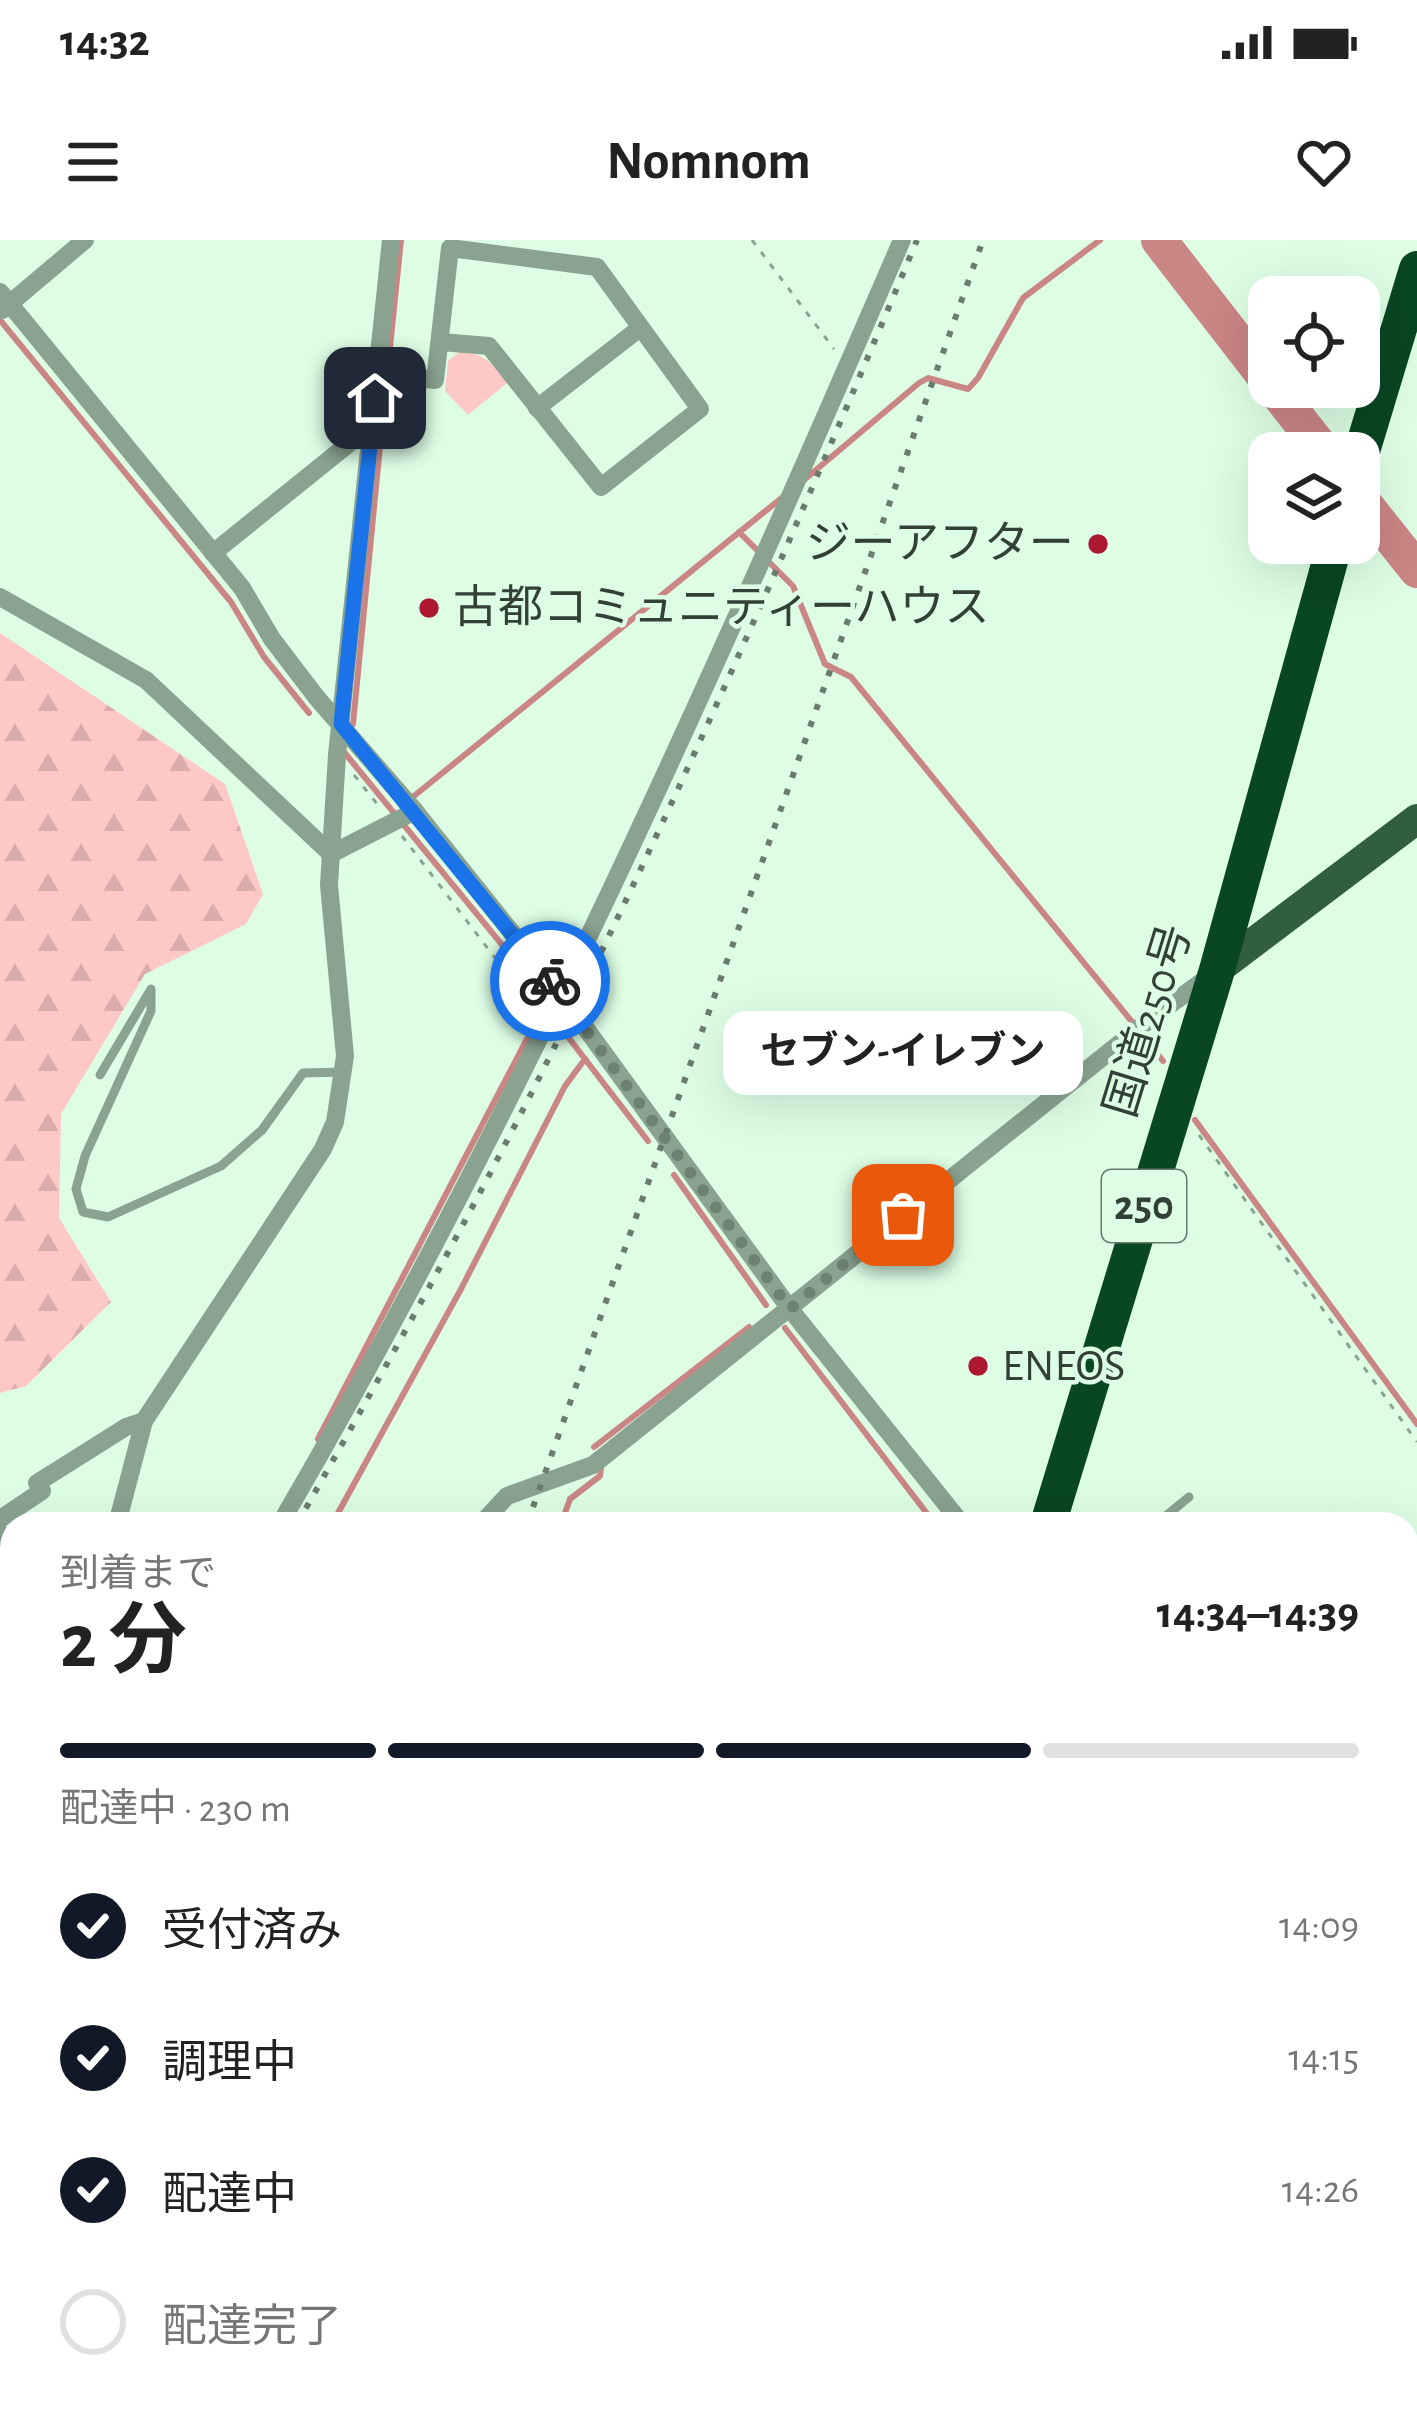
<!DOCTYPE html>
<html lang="ja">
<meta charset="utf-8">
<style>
:root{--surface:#fff;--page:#f6f6f6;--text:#222;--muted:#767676;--line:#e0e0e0;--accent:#111827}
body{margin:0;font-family:"Alegreya Sans","Noto Sans JP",sans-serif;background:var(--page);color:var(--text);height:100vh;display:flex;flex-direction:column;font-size:45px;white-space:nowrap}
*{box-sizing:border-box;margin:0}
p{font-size:39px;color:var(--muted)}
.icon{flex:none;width:66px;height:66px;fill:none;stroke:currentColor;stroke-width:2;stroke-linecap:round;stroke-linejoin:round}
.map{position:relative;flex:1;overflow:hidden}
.drawer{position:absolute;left:0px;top:1272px;width:1419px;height:903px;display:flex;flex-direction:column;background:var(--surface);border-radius:36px 36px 0 0;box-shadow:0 12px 48px #0002}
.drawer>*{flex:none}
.controls{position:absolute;left:1248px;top:36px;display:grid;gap:24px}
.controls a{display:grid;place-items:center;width:132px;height:132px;border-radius:24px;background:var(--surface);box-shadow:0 12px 48px #0002;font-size:60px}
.pin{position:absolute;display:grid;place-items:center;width:102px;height:102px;color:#fff;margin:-51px;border-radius:24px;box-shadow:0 6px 18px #0006}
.courier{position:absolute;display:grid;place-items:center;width:120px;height:120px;margin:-60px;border:9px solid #1a73e8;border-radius:50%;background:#fff;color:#222;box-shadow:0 3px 15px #0007}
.bubble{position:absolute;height:84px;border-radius:24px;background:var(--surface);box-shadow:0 12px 48px #0002;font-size:39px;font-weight:700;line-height:84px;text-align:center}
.head em{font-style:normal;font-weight:700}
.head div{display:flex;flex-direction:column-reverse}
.head{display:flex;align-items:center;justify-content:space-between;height:204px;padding:0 60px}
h1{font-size:78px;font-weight:700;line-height:90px}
.bar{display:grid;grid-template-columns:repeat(4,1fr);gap:18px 12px;align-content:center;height:144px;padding:0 60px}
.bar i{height:15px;border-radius:9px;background:var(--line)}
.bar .on{background:var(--accent)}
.bar p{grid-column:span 4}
ol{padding:0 60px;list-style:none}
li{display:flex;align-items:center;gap:36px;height:132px}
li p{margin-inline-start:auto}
li .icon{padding:12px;border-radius:50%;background:var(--accent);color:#fff;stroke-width:4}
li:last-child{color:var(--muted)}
li i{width:66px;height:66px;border:6px solid var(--line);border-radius:50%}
.status{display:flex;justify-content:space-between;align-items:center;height:84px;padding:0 60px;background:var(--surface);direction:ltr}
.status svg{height:33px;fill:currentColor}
header{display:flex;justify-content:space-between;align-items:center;height:156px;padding:0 60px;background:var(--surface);font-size:54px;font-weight:700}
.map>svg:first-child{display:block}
.forest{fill:url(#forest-firs)}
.park{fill:#fec8c7}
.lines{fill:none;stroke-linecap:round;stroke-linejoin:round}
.stream{stroke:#ca8685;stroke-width:6}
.river{stroke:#ca8685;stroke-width:36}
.path{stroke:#8ba391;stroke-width:3;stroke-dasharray:6 9;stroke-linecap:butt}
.lane{stroke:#8aa290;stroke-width:9}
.street{stroke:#8aa290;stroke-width:18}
.primary{stroke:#315e3f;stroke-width:30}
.highway{stroke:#094623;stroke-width:36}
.rail{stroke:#697c6d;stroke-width:6;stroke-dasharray:6 12;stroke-linecap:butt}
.done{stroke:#6e8273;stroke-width:12;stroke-dasharray:0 21.6}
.route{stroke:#1a73e8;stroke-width:15}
.poi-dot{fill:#ad1831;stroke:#ddfee5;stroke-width:4.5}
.labels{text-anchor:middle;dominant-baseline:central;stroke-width:9;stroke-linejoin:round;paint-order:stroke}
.shield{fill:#ddfee5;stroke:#66796a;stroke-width:3}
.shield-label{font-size:42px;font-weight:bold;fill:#334036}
.poi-label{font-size:45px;fill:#334036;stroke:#ddfee5;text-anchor:start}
.street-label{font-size:45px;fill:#334036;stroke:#ddfee5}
</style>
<div class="status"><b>14:32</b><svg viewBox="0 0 49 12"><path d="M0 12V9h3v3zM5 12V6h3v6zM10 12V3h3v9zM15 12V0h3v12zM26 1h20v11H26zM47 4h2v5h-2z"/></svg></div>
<header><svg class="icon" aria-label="menu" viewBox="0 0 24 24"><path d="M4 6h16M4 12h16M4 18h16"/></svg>Nomnom<svg class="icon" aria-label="heart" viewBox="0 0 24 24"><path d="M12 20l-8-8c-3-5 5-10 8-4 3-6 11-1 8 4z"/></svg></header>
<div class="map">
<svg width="1417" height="2174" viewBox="0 0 1417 2174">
<defs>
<pattern id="forest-firs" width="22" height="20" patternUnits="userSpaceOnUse" patternTransform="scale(3)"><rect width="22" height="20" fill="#fec8c7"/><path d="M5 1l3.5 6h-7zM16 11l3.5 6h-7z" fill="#daadac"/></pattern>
</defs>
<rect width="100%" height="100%" fill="#ddfee5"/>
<!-- forest -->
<g class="forest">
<polygon points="0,393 225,544 263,654 246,684 145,734 61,874 59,978 111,1062 26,1146 0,1153"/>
<polygon points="0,1427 12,1446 12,2054 0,2084"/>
</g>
<!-- park -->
<path class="park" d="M459 112C485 113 492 123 507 143L468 175 445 151 448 121Z"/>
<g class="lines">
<!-- stream -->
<g class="stream">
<polyline points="0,80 231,362 264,417 309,473"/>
<polyline points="389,117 401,0"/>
<polyline points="804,240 919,143 928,138 968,149 978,138 1023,58 1100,0"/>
<polyline points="739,292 793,346 825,424 851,437 1133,783"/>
<polyline points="353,484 386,144"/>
<polyline points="344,512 521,728 547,770"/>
<polyline points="414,556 784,256"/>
<polyline points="537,779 542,764"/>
<polyline points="555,780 648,901"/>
<polyline points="1148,801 1163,821"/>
<polyline points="1195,880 1417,1184"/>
<polyline points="674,935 766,1065"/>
<polyline points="785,1088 935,1284"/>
<polyline points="318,1199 527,799"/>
<polyline points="594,1207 749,1087"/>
<polyline points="332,1284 461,1049 565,846 585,819"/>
<polyline points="561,1284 570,1259 600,1236 601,1227"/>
<polyline points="445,2163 452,2174"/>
<polyline points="1336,2163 1344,2174"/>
<polyline points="818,2170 821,2174"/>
<polyline points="59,2174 67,2163"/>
<polyline points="382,2174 396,2163"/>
<polyline points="1415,2174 1417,2172"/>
</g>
<!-- river -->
<g class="river">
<polyline points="1159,0 1269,142"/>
<polyline points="1273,147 1325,213"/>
<polyline points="1359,257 1417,330"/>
</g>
<!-- path -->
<g class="path">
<polyline points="752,0 834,109"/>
<polyline points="1359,270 1365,250"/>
<polyline points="354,535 378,565"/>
<polyline points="402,596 531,765"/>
<polyline points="1199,895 1417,1202"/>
<polyline points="824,2163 833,2174"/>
<polyline points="837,2163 847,2174"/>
<polyline points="398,2174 412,2163"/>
<polyline points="890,2174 904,2163"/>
</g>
<!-- lane -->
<g class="lane">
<polyline points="100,835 151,749 151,771 85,916 76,949 83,972 108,977 221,926 262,890 303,833 344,832"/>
<polyline points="1156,1284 1189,1257"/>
</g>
<!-- street -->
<g class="street">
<polyline points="0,52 242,348 272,399 317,458 415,571 560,753 790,1069 962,1284"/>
<polyline points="2,70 85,0"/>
<polyline points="378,132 435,140 450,8 597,27 700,169 601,247 489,106 441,102"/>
<polyline points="537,168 640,88"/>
<polyline points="213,313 372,185"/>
<polyline points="0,357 146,440 331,614 415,571"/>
<polyline points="0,1279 42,1251 37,1243 126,1187 144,1181"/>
<polyline points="117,1284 144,1181 323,909 335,882 345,816 329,645 337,515 391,0"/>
<path d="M280 1284C520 873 713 436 902 0"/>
<polyline points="481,1284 507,1256 593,1225 1149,780 1211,735"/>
<polyline points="0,1293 12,1306"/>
<polyline points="1407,1780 1417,1772"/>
<polyline points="1407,1794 1417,1807"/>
<polyline points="1407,1987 1417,2000"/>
<polyline points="1355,2163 1364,2174"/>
<polyline points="43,2174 46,2163"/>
</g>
<!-- primary -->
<polyline class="primary" points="1217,730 1417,579"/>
<!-- highway -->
<g class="highway">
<polyline points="1359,221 1417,29"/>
<polyline points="1048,1284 1217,730 1335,303"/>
<polyline points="776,2174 780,2163"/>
</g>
<!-- rail -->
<g class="rail">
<path d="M297 1284C370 1155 443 1025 511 893 660 603 791 302 917 0"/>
<polyline points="527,1284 983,0"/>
<polyline points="134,2174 141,2163"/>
</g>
</g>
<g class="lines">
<!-- done -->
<polyline class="done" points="550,741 790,1069 903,975"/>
<!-- route -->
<polyline class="route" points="375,158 341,484 550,741"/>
</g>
<!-- markers -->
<g class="poi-dot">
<circle cx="1098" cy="304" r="12"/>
<circle cx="429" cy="368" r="12"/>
<circle cx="978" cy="1126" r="12"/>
</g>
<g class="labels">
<!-- shield labels -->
<rect class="shield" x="1102" y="930" width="84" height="72" rx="9"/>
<g class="shield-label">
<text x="1144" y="966">250</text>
</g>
<!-- poi labels -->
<g class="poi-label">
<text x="1074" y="304" text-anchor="end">ジーアフター</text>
<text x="453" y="368">古都コミュニティーハウス</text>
<text x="1002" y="1126">ENEOS</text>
</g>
<!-- street labels -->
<g class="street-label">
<text transform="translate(1149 781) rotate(-73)">国道250号</text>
</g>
</g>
</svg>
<div class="controls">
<a><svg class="icon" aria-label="locate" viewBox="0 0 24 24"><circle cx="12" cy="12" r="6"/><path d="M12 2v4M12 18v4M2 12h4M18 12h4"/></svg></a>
<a><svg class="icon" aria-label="layers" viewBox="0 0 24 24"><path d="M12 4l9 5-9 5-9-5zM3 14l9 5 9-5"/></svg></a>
</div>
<div class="pin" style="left:903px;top:975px;background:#ea580c"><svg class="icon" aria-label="bag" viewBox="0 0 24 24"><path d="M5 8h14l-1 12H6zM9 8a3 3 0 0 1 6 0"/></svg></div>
<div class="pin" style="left:375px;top:158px;background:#1f2937"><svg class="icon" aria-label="home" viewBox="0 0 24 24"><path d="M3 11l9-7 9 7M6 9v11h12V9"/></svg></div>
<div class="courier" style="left:550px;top:741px"><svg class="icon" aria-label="bike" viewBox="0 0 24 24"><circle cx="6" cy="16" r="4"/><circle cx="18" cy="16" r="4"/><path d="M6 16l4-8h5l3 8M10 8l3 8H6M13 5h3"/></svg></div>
<div class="bubble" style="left:723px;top:771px;width:360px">セブン-イレブン</div>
<section class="drawer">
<div class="head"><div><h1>2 分</h1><p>到着まで</p></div><em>14:34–14:39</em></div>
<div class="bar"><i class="on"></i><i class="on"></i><i class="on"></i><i></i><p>配達中 · 230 m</p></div>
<ol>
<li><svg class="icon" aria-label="check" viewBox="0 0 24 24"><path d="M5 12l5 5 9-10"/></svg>受付済み<p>14:09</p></li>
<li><svg class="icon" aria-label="check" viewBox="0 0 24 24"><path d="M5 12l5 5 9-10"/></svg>調理中<p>14:15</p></li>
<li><svg class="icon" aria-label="check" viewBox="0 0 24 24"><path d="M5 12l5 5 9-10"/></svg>配達中<p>14:26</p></li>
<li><i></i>配達完了</li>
</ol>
</section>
</div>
